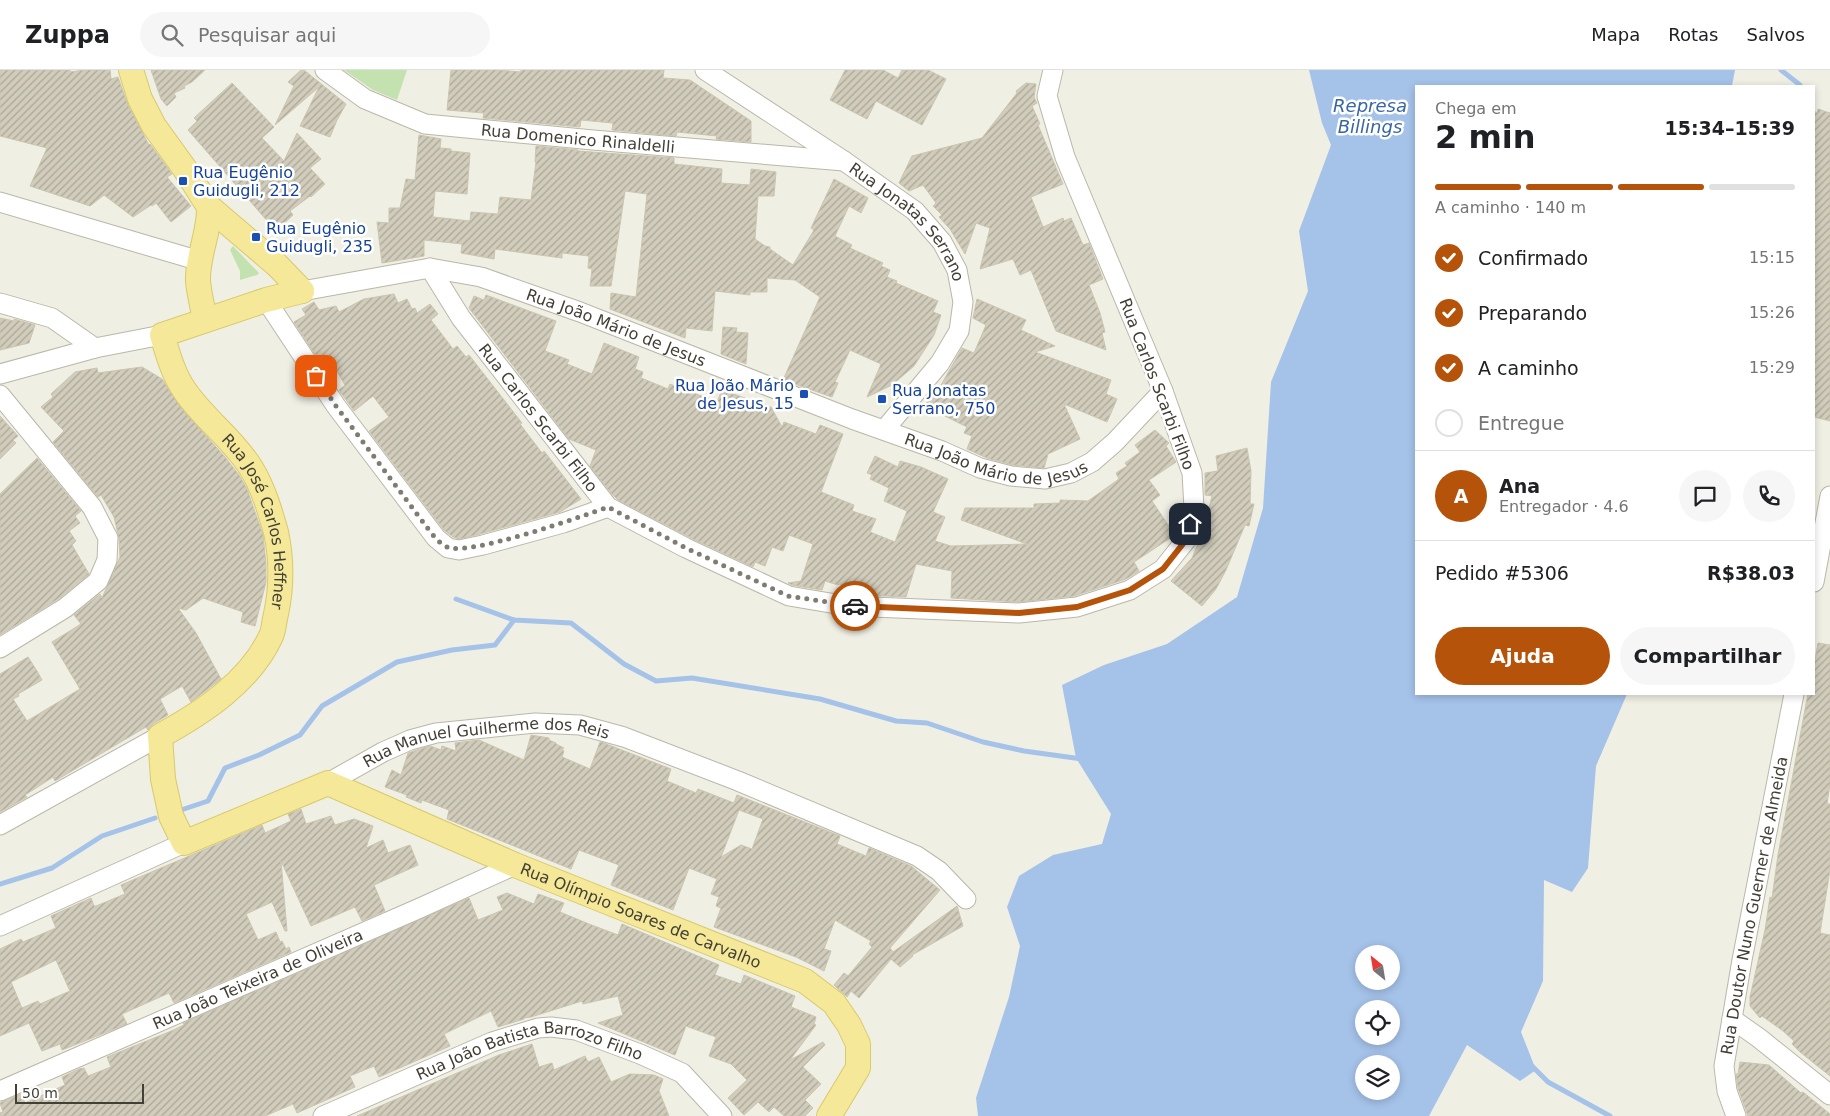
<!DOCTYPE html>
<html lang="pt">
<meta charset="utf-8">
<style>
:root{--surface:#fff;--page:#f6f6f6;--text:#202124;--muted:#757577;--line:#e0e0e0;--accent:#b45309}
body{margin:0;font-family:"DejaVu Sans",sans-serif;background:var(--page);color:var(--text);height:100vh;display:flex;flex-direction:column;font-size:19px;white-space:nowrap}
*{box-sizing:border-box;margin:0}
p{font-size:16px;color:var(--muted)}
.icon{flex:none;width:28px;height:28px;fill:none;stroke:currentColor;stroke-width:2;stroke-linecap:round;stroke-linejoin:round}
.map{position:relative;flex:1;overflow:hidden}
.panel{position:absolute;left:1415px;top:15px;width:400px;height:610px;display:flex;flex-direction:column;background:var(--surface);border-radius:0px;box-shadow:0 2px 8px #0003}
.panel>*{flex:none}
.needle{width:32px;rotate:330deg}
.fabs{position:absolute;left:1355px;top:875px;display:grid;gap:10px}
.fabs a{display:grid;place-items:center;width:45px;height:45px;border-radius:50%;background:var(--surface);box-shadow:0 2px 8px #0003;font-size:25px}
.scale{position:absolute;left:15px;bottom:12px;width:129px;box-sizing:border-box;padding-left:5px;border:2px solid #423f35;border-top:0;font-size:14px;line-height:18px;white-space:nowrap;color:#423f35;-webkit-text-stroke:4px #fff;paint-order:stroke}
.pin{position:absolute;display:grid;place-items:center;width:42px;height:42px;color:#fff;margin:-21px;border-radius:10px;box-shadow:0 2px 8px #0006}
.courier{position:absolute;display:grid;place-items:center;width:50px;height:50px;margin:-25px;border:4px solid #b45309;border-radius:50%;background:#fff;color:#222;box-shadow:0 1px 6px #0007}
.head em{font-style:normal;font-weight:800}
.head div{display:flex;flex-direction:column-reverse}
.head{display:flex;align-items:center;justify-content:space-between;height:85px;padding:0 20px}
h1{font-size:32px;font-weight:800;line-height:38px}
.bar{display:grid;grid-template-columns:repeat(4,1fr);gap:8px 5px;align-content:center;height:60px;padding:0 20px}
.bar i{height:6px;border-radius:4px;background:var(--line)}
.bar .on{background:var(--accent)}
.bar p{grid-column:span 4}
.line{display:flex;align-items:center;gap:12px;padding:0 20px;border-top:1px solid var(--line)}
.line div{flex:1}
.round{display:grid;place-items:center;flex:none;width:52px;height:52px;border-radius:26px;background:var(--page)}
ol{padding:0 20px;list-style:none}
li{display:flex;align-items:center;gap:15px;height:55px}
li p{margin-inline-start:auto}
li .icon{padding:5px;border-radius:50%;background:var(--accent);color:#fff;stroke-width:4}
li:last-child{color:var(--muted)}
li i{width:28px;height:28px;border:2px solid var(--line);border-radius:50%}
.primary-button{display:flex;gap:10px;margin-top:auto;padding:10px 20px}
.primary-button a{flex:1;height:58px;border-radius:30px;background:var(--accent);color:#fff;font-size:20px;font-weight:800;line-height:58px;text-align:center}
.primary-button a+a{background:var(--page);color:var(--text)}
header{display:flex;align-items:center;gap:30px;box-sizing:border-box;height:70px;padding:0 25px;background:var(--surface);border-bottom:1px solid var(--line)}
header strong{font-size:24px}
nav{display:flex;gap:28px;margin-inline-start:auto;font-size:18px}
.search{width:350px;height:45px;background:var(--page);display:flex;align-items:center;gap:12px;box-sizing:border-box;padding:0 18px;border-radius:28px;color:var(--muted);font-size:19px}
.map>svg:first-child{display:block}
.green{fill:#c4e2b0}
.water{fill:#a5c2e9;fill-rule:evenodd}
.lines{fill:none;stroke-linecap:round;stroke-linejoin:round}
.stream{stroke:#a5c2e9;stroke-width:5}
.building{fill:url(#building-hatch);stroke:#cbc5af;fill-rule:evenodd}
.minor-casing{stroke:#bbb7a8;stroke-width:21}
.major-casing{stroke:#d8c96b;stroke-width:26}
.minor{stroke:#fff;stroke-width:19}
.major{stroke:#f5e999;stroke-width:24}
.done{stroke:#7f7d72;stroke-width:5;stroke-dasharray:0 9}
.route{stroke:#b45309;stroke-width:6}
.transit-dot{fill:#1a4fb4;stroke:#fff;stroke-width:2}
.labels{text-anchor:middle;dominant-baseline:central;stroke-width:5;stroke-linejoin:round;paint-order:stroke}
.street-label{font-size:16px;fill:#423f35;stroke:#fff}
.transit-label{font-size:16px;fill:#164399;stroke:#fff;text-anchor:start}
.water-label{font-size:18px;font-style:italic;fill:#3865a4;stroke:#fff}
</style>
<header>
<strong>Zuppa</strong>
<div class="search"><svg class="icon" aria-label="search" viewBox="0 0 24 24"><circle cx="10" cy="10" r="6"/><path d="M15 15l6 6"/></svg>Pesquisar aqui</div>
<nav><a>Mapa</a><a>Rotas</a><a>Salvos</a></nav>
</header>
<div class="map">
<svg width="1830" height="1046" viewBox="0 0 1830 1046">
<defs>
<pattern id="building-hatch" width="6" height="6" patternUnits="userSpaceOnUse" patternTransform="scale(1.25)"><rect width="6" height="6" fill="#d1ccbb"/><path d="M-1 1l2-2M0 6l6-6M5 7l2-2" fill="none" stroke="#aba799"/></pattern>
</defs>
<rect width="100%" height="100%" fill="#f0efe4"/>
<!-- green -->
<g class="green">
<polygon points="344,0 407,0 397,30 373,20"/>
<polygon points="233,176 259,203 257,205 240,210 240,201 230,180"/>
</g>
<!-- water -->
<path class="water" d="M1309 0H1735L1732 16H1416V624H1627L1596 696 1588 798 1572 822 1544 810 1543 911 1521 962 1536 1000 1520 1011 1467 975 1429 1046H978L976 1028 1009 927 1020 876 1007 837 1019 806 1053 785 1102 774 1111 744 1076 688 1062 615 1104 595 1167 574 1237 527 1263 438 1271 312 1308 221 1299 161 1331 75 1322 53ZM1364 884H1391V911H1364ZM1364 939H1391V966H1364ZM1364 994H1391V1021H1364Z"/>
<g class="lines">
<!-- stream -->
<g class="stream">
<polyline points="1781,0 1800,15"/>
<polyline points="456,529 514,550 571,553 624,594 656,611 692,608 820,629 896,651 927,653 983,672 1024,681 1082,689"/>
<polyline points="175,742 208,731 225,698 259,685 300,665 322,636 397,592 452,580 495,575 514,550"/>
<polyline points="0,814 52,798 102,766 155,748"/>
<polyline points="1531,995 1548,1012 1610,1046"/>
</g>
</g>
<!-- building -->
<g class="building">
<polygon points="0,0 70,0 70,2 85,0 110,0 111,9 118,7 128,35 149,75 150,74 172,104 167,107 191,136 171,152 156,133 152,136 151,135 133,147 104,125 90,136 30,116 47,78 0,66"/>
<polygon points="151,0 205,0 192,12 184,16 185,18 174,23 176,27 167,36 161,29"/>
<polygon points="301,0 304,0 346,34 337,50 330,67 300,56 319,17 275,55 294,16 288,12"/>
<polygon points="451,0 497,0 521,2 521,0 664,0 663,8 690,10 751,51 751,72 716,69 717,66 677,62 676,66 612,60 613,53 581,50 580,57 483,48 484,43 447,40"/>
<polygon points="845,0 883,0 898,8 902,0 928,0 946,9 922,55 876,31 867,49 830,30"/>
<polygon points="232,13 274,57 262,68 284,91 297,63 321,89 310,98 325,114 311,127 310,126 290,141 293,145 276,161 188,60 197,51 194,48"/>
<polygon points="1026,13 1036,14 1034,27 1037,33 1032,36 1040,54 1038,55 1063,114 1031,127 1043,157 1063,148 1064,151 1071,148 1083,175 1089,173 1103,209 1089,215 1100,243 1105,262 1102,263 1106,280 1056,261 1031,200 1020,205 1013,189 980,199 990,158 976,153 965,184 950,159 939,147 942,145 933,136 936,133 923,115 909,121 899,113 912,86 982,68 1017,23 1016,21"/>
<polygon points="1818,39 1830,43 1830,351 1814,347 1814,41 1817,43"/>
<polygon points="419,65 441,69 440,78 451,79 451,81 470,83 467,124 435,121 433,147 470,151 471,142 498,144 500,127 531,130 536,92 535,92 536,76 578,80 578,81 674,88 674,94 722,99 721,113 750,115 751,99 776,102 774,126 758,126 755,169 765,176 770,177 770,179 793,195 814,160 811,158 834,109 868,128 861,143 849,136 835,166 852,175 850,178 883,193 881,196 890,200 887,207 897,211 896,213 938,231 933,242 941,245 934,265 914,296 892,315 867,327 881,294 850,280 835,312 838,313 832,327 783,310 820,227 795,210 767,208 767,222 750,222 750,225 715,221 712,261 686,258 685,268 610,239 611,223 636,227 647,124 625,121 611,216 590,216 592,199 588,198 589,186 562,183 562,188 495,179 494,189 461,183 462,174 424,170 424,186 382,193 377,152 389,153 389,138 400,138 406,109 415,110"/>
<polygon points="394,224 398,233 407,229 412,239 415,238 417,243 430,234 438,244 431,250 453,279 457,276 466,287 469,285 522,353 520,354 542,383 544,381 581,429 560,442 480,464 459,469 453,467 444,460 369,361 389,347 373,326 354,341 339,320 345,315 332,293 324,298 294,252 306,245 302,239 314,232 319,240 336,236 339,242 364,229"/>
<polygon points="486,225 556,251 545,281 569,290 567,294 592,304 604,273 639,287 635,299 643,302 641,308 668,319 670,314 717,332 722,320 771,337 782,357 784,352 816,364 820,355 843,364 821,422 854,435 852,441 876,449 870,462 895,472 907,441 884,431 889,418 870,409 872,405 867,403 875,386 898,397 900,391 921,397 948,409 933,442 945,447 935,471 951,476 1027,474 961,450 965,438 1034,438 1034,434 1060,433 1060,430 1088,431 1119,409 1116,403 1127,396 1125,393 1140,382 1135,375 1155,360 1169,373 1166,376 1176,392 1149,410 1160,425 1152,431 1175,465 1134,492 1139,501 1126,509 1074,526 1019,532 951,528 952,501 916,494 906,527 865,525 866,524 839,514 838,515 825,511 822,520 792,515 788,513 801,511 813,474 789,465 783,481 772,477 765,496 755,492 753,497 691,468 618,430 612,424 590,396 596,380 569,369 469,238 474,226 484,230"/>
<polygon points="977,229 1026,250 1021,260 1055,276 1035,282 1111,310 1106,324 1117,329 1107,352 1064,334 1080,369 1048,384 1044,398 1013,395 987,388 967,379 972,366 964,363 967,357 925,336 931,324 934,325 936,324 962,278 974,283 986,255 973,248"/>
<polygon points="0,248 14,251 14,249 35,255 29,273 0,280"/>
<polygon points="723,257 737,258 736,262 748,263 746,294 721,284"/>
<polygon points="142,297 162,309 182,339 225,387 239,405 247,419 263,465 266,494 266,512 255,556 241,552 243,542 203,528 186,540 178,538 196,563 221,609 191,632 182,616 160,629 168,645 153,654 148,660 146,657 55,711 53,707 25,725 27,727 0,742 0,604 28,587 37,601 42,610 18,624 19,626 13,629 27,651 80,619 52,572 81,554 74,545 100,524 102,528 120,487 119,468 114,447 101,425 98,427 53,372 64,361 41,337 53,327 51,324 75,302 97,298 98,303"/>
<polygon points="0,346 18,366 13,370 16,373 0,389"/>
<polygon points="1247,378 1251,401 1250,434 1254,434 1249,456 1245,455 1226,500 1216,519 1202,536 1171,511 1192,488 1198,474 1197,473 1201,457 1204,458 1212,426 1205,425 1205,403 1218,401 1216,386"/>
<polygon points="37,388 81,441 75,446 80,453 69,461 76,471 72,475 89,504 58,529 0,565 0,424"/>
<polygon points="1818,573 1830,575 1830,714 1827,734 1830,734 1830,800 1820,863 1830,865 1830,1006 1800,982 1792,974 1794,971 1783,961 1762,946 1760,948 1750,936 1750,927 1765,860 1770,827 1772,828 1778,785 1806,634 1808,624 1814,624 1814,595"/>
<path d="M531 665 549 668V670L556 673V674L564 678 562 680 564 681 562 687 590 699 600 672H601L671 699 667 711 696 723 698 719 734 733 737 725 840 766 837 774 866 786 869 778 911 796 940 820 890 878 893 882 957 836 963 856 912 885 913 886 900 897 891 889 859 928 851 921 847 927 834 915 844 903 848 906 872 877 869 874 871 871 835 850 824 879 831 881 824 901 796 887 714 857 721 838 716 836 719 827 711 824 717 809 689 798 673 840 611 815 619 795 579 780 571 799 447 749 449 740 422 730 421 733 406 727 407 725 385 717 392 700 401 705 408 683 414 681 430 676 441 680 442 676 456 681 455 673 479 670 524 690ZM739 740 763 749 752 779 741 775 721 787Z"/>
<path d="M301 739 306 754 331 746 335 755 354 749 373 756 366 778 383 770 388 783 410 775 418 795 374 815 385 841 362 851 355 837 311 856 281 791 287 861H285L272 832 246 844 258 870 276 862 280 872 282 871 286 879 289 877 291 882 174 933 169 923 122 944 127 954 62 980 60 974 42 981 29 953 0 966V879L21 869 23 872 56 858 51 846 91 828 94 836H96L125 824 121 815 262 755 265 763 291 751 288 744ZM56 890 70 921 40 934 38 931 22 938 11 912Z"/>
<polygon points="507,823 534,834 538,824 564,833 560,842 589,854 618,865 622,854 719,895 715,905 741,914 744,905 795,926 791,937 816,947 814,954 816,955 790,990 823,972 825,975 803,997 821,1014 805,1030 813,1038 805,1046 784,1046 774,1037 769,1042 758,1032 744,1045 728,1028 747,1010 731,994 709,986 716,967 686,956 675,985 598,953 623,945 618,926 583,934 582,931 531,947 524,948 524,949 498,957 491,941 444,964 450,976 379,1007 374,996 350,1006 355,1017 297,1043 293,1034 265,1046 0,1046 0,1043 3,1042 0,1033 21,1024 25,1033 65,1015 62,1007 79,999 84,998 88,1006 111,997 107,987 169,962 184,955 183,953 469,828 478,850 503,840 497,827"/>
<polygon points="532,974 539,997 552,993 554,1000 585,986 588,992 599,987 611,1012 630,1004 654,1005 663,1009 659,1021 669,1046 357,1046 499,985"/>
<polygon points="1740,992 1769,995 1801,1023 1803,1022 1830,1044 1830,1046 1748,1046 1738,1018 1736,1004 1738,1004"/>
</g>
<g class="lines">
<!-- minor casing -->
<g class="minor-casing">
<g id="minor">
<path id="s1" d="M325 0 365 29 425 54 593 70 844 91"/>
<path id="s2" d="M705 0 844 91 915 141 942 172 957 200 963 232 959 261 940 293 885 359"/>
<polyline points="0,132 200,191"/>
<path id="s3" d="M430 198 461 248 608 437 686 478 789 526 848 536 1019 543 1077 537 1130 520 1163 499 1186 470 1194 438 1192 403 1163 321 1065 87 1047 26 1053 0"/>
<path id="s4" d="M302 221 430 198 481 207 580 242 852 349 942 381 980 398 1011 406 1045 409 1071 403 1092 392 1115 372 1163 321"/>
<polyline points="266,230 336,336 436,468 448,478 459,480 483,475 563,453 608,437"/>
<polyline points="0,233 52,248 95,278"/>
<polyline points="0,304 95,278 162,265"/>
<polyline points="0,325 92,437 108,468 107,490 98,511 65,538 0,578"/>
<polyline points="1814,512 1830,426"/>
<path id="s5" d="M328 713 383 682 410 670 436 663 535 653 580 655 624 667 738 711 917 786 939 801 966 829"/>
<polyline points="0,755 160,666"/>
<polyline points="0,856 184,773"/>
<polyline points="1732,949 1759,968 1830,1025"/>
<path id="s6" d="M0 1021 420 838 515 795"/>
<path id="s7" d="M323 1046 492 972 538 958 551 957 576 960 640 984 682 1003 722 1046"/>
<path id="s8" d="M1736 1046 1727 1021 1724 996 1742 890 1794 624"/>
</g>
</g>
<!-- major casing -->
<g class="major-casing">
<g id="major">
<polyline points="131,0 140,29 154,56 185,99 209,137 277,195 302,221"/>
<path id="s9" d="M302 221 266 230 162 265C168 284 173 304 185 321 204 349 233 369 251 398 263 417 270 441 276 462 282 490 282 516 276 544 274 551 274 560 271 566 250 612 202 643 160 666L163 709 171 746 184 773 328 713 515 795 805 911 834 933 849 955 858 974V998L829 1046"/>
<path d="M205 250C203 238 199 224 198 211 197 186 210 162 209 137"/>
</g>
</g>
<!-- minor -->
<use href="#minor" class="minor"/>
<!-- major -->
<use href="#major" class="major"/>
</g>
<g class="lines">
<!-- done -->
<path class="done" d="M316 306 336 336 423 452C430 461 437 472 447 477 467 487 583 446 608 437L686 478 788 526 855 536"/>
<!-- route -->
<polyline class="route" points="855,536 1019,543 1077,537 1130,520 1163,499 1186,470 1190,454"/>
</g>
<!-- markers -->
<g class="transit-dot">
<rect x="178" y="106" width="10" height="10" rx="2.5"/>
<rect x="251" y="162" width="10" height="10" rx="2.5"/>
<rect x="799" y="319" width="10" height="10" rx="2.5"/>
<rect x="877" y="324" width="10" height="10" rx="2.5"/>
</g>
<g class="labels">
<!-- street labels -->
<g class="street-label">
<text stroke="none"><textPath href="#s1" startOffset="268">Rua Domenico Rinaldelli</textPath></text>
<text stroke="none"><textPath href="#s2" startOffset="256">Rua Jonatas Serrano</textPath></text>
<text stroke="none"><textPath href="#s4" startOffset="326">Rua João Mário de Jesus</textPath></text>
<text transform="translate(1157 314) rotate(69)">Rua Carlos Scarbi Filho</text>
<text stroke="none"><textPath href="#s3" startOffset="185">Rua Carlos Scarbi Filho</textPath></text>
<text stroke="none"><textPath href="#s4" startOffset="731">Rua João Mário de Jesus</textPath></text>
<text stroke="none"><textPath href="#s9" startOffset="362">Rua José Carlos Heffner</textPath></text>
<text stroke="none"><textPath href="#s5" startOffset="168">Rua Manuel Guilherme dos Reis</textPath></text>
<text stroke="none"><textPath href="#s8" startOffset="215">Rua Doutor Nuno Guerner de Almeida</textPath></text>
<text stroke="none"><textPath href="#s9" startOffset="1242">Rua Olímpio Soares de Carvalho</textPath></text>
<text stroke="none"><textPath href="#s6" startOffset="281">Rua João Teixeira de Oliveira</textPath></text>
<text stroke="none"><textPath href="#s7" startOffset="222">Rua João Batista Barrozo Filho</textPath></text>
</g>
<!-- transit labels -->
<g class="transit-label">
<text x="193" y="102">Rua Eugênio<tspan x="193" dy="18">Guidugli, 212</tspan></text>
<text x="266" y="158">Rua Eugênio<tspan x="266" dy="18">Guidugli, 235</tspan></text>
<text x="794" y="315" text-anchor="end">Rua João Mário<tspan x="794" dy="18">de Jesus, 15</tspan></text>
<text x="892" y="320">Rua Jonatas<tspan x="892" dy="18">Serrano, 750</tspan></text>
</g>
<!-- water labels -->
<g class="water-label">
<text x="1370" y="35">Represa<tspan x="1370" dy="21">Billings</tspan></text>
</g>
</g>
</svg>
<div class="fabs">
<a><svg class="needle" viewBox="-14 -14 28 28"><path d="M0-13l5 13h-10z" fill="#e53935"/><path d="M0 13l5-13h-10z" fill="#757577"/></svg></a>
<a><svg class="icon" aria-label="locate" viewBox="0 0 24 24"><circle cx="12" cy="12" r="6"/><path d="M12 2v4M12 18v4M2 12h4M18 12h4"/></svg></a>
<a><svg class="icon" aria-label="layers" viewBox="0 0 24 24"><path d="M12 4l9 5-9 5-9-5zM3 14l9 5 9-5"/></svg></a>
</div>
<div class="scale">50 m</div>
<div class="pin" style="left:316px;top:306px;background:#ea580c"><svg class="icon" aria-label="bag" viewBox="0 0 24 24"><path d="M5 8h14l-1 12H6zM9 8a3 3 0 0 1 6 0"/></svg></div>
<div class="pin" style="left:1190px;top:454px;background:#1f2937"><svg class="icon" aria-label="home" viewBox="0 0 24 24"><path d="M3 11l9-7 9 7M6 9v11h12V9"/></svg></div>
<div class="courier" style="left:855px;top:536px"><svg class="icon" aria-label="car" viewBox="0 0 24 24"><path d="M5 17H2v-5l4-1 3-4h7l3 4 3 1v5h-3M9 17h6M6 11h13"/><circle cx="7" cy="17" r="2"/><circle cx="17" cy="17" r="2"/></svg></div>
<section class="panel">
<div class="head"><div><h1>2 min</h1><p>Chega em</p></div><em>15:34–15:39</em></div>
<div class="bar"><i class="on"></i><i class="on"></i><i class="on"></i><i></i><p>A caminho · 140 m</p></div>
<ol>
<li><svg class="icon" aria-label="check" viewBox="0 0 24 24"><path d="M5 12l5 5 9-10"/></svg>Confirmado<p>15:15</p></li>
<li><svg class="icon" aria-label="check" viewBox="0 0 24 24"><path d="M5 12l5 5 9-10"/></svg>Preparando<p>15:26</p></li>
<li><svg class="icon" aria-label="check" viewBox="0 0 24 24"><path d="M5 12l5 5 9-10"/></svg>A caminho<p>15:29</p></li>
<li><i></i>Entregue</li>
</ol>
<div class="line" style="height:90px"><b class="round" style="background:var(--accent);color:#fff">A</b><div><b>Ana</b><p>Entregador · 4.6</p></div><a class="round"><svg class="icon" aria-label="chat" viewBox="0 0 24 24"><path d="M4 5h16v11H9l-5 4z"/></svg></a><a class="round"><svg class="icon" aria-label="phone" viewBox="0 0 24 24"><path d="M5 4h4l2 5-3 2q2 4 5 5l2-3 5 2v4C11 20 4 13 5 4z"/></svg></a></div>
<div class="line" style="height:65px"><div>Pedido #5306</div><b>R$38.03</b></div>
<div class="primary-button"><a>Ajuda</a><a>Compartilhar</a></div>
</section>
</div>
